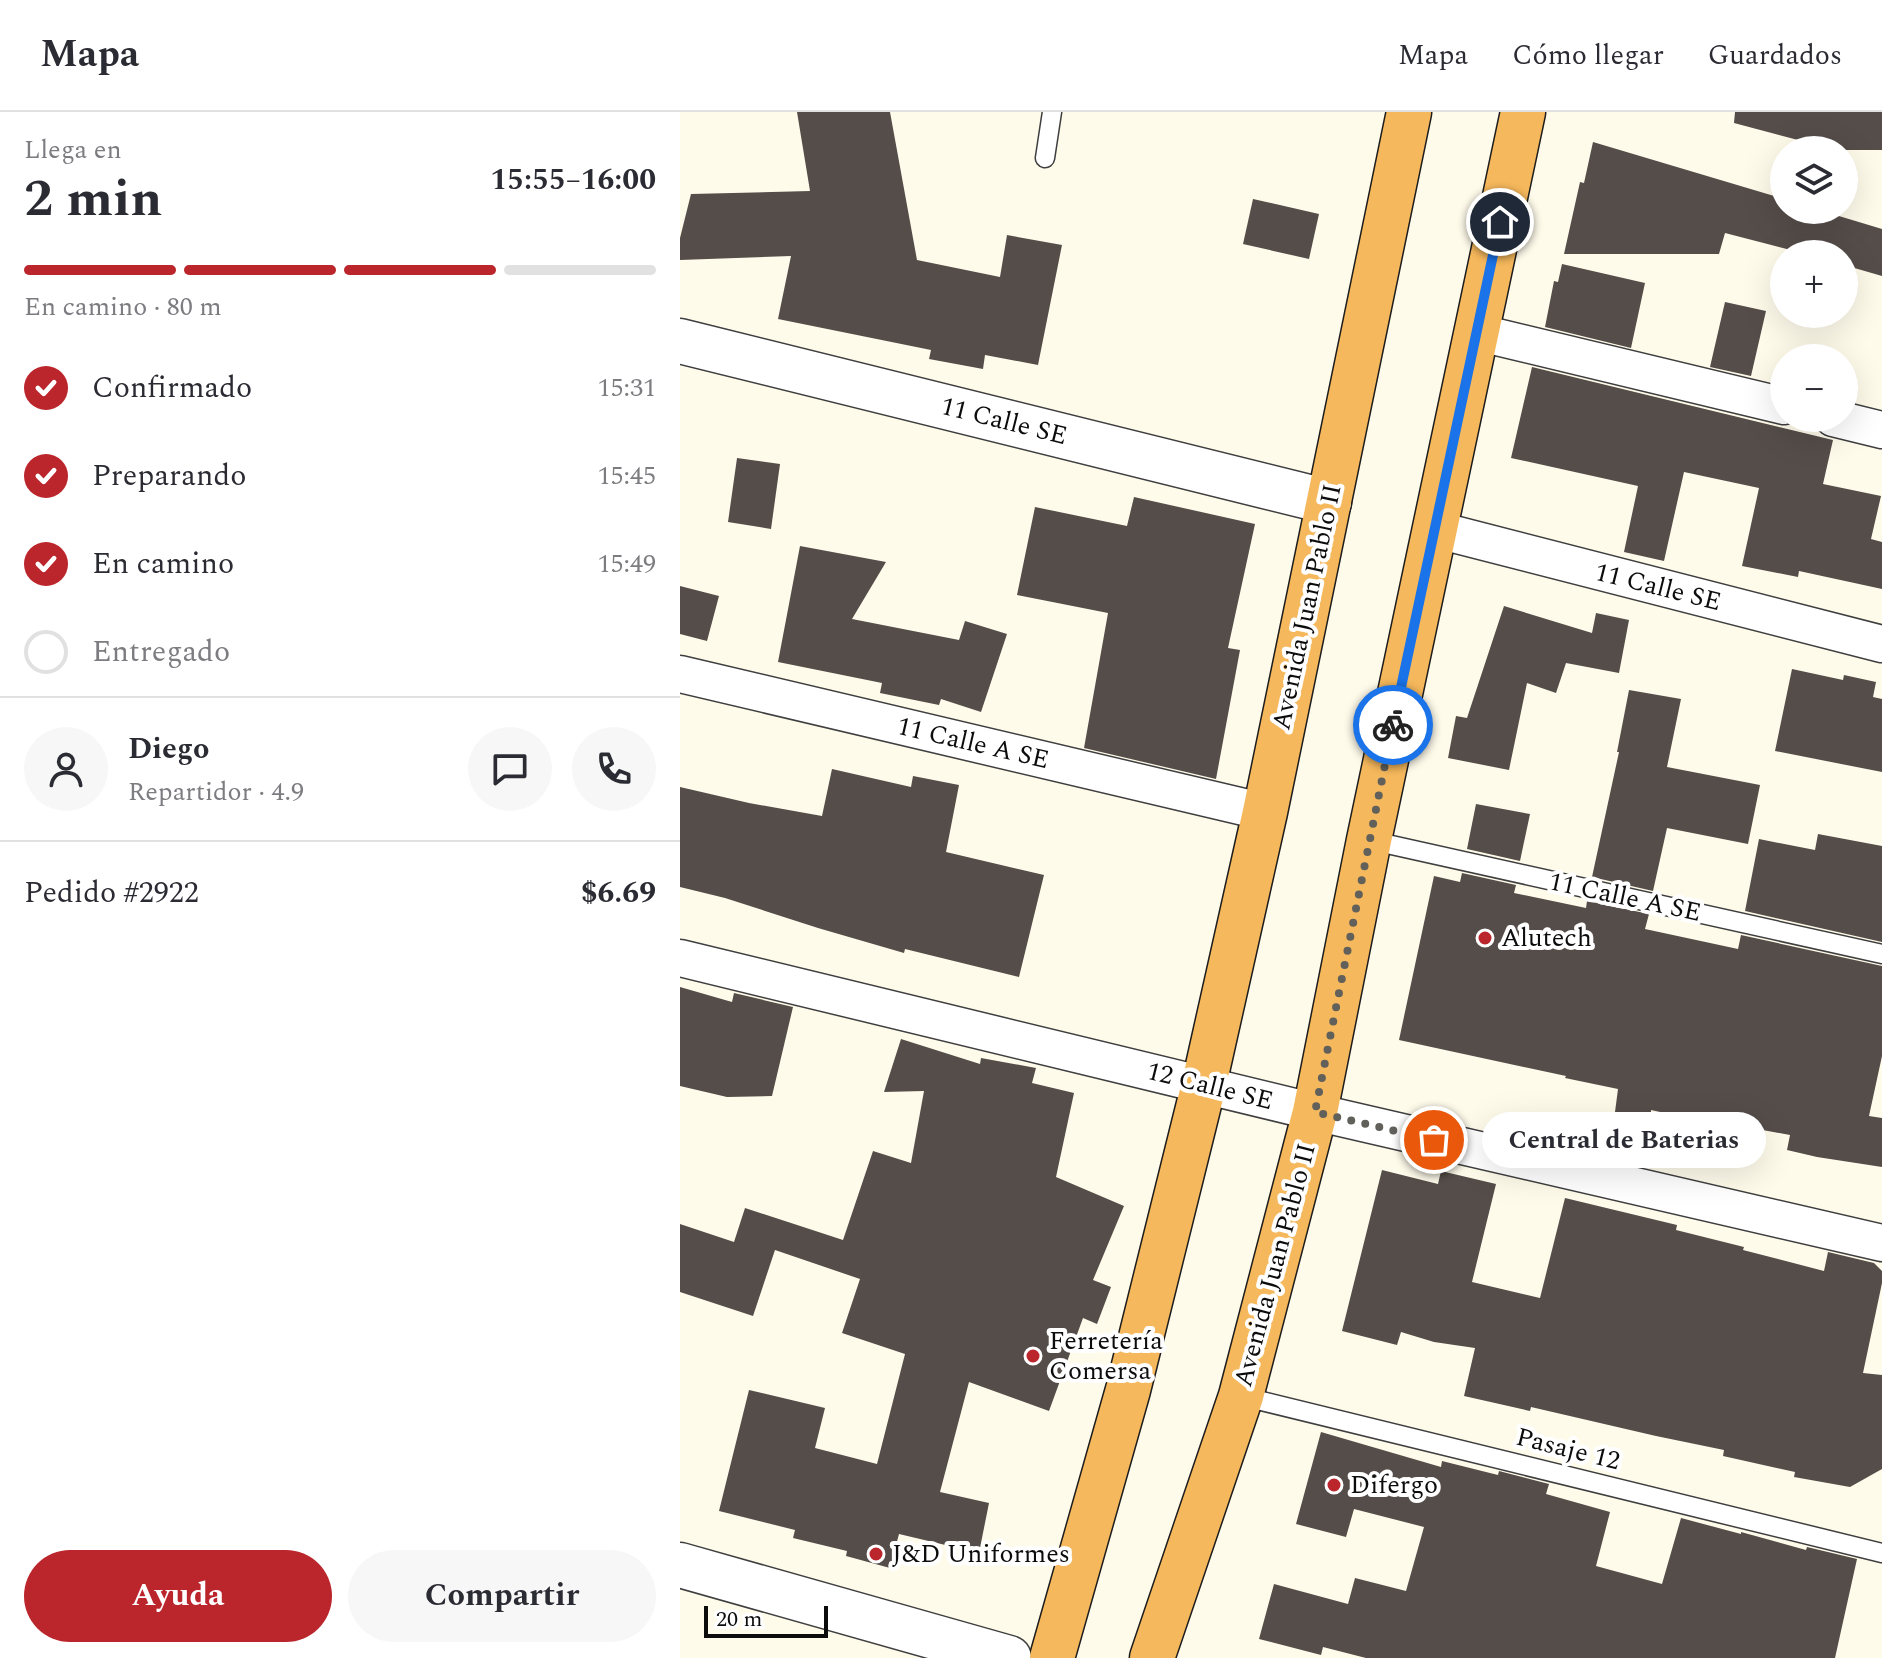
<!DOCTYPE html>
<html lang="es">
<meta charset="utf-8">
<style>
:root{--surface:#fff;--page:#f7f7f7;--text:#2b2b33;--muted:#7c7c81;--line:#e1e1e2;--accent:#bb252c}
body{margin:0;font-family:Spectral,serif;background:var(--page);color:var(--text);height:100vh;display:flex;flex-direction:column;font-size:30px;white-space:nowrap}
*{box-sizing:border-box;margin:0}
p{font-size:26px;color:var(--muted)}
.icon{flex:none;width:44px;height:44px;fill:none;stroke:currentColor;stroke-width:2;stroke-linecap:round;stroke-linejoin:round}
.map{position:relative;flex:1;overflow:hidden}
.panel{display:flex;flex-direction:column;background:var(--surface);width:680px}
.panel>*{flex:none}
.buttons{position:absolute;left:1090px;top:24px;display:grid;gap:16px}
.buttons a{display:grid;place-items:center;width:88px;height:88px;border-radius:50%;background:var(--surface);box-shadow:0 8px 32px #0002;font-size:40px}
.scale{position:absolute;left:24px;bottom:20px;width:124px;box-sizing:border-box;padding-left:8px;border:4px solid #0c0c0c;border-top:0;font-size:22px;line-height:28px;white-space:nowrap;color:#0c0c0c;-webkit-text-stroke:6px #fff;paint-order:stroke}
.pin{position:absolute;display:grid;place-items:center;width:68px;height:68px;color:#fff;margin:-34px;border:4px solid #fff;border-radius:50%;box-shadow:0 2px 8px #0007}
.courier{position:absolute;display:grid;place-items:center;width:80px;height:80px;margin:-40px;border:6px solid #1a73e8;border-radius:50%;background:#fff;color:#222;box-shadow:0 2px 10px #0007}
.bubble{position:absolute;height:56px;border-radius:28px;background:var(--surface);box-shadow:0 8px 32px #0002;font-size:26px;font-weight:700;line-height:56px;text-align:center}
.head em{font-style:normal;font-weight:700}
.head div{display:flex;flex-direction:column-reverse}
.head{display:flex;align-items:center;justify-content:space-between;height:136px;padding:0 24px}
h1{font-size:52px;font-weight:700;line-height:60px}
.bar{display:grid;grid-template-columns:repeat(4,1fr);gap:12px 8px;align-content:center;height:96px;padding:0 24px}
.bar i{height:10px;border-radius:6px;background:var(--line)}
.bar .selected{background:var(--accent)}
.bar p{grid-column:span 4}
.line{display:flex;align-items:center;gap:20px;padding:0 24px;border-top:2px solid var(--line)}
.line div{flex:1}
.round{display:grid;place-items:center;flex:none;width:84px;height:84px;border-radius:42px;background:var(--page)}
ol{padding:0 24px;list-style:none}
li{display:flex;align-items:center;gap:24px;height:88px}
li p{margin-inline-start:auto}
li .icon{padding:8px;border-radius:50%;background:var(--accent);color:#fff;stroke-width:4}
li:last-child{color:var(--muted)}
li i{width:44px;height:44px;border:4px solid var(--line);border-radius:50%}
.cta{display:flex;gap:16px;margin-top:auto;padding:16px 24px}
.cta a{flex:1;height:92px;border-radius:48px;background:var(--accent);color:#fff;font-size:32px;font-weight:700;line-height:92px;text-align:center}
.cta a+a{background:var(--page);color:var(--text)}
header{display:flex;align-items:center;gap:48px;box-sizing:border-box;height:112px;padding:0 40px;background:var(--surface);border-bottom:2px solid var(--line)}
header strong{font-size:38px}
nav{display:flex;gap:44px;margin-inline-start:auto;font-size:28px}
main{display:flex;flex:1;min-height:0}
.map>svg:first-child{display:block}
.building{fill:#554d49}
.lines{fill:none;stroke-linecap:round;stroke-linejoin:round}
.service-casing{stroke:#3f3f3f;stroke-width:21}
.minor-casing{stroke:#3f3f3f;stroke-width:39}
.tertiary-casing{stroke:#3f3f3f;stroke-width:47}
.trunk-casing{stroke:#1d1d1d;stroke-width:47}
.service{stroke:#fff;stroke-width:18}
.minor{stroke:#fff;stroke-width:36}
.tertiary{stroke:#fff;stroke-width:44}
.trunk{stroke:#f6b85c;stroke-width:44}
.done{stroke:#61605a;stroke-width:8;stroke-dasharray:0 14.4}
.route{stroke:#1a73e8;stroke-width:10}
.poi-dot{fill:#bb252c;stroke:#fff;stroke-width:3}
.labels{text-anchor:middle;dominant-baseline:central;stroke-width:8;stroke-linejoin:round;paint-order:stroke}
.street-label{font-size:26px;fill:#0c0c0c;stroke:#fff}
.poi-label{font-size:26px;fill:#0c0c0c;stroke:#fff;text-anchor:start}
</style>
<header>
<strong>Mapa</strong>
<nav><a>Mapa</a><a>Cómo llegar</a><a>Guardados</a></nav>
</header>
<main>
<section class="panel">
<div class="head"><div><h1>2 min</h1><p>Llega en</p></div><em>15:55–16:00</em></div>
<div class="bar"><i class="selected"></i><i class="selected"></i><i class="selected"></i><i></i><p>En camino · 80 m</p></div>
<ol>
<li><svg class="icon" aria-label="check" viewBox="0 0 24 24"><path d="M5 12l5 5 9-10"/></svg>Confirmado<p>15:31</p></li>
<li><svg class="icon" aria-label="check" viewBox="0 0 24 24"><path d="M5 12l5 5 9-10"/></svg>Preparando<p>15:45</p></li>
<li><svg class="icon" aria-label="check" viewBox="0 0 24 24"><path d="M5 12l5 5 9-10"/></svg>En camino<p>15:49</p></li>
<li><i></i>Entregado</li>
</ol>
<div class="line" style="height:144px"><a class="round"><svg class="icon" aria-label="person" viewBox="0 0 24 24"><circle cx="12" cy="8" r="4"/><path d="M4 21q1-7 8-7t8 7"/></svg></a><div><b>Diego</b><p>Repartidor · 4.9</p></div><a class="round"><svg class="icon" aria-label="chat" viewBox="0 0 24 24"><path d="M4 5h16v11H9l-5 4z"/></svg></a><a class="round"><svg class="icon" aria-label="phone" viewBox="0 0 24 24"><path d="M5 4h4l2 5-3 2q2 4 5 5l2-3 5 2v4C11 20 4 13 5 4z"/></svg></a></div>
<div class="line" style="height:104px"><div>Pedido #2922</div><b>$6.69</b></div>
<div class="cta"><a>Ayuda</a><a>Compartir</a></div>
</section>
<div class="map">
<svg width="1202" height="1546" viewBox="0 0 1202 1546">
<rect width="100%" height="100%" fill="#fffbeb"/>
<!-- building -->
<g class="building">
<polygon points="117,0 210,0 237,148 320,165 327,123 382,133 358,253 305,243 303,257 249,247 251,238 98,207 111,144 0,148 0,126 11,82 130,79"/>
<polygon points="1055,0 1202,0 1202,38 1156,38 1054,11"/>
<polygon points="913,30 1104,87 1104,98 1139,98 1202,117 1202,164 1164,153 1164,142 1126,142 1045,121 1039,142 884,142 900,70 904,71"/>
<polygon points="573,87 639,102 629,147 563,132"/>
<polygon points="882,152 965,171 951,236 865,215 874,169 878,170"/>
<polygon points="1045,190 1086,199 1071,264 1030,255"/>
<polygon points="852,255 1153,328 1143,372 1201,384 1191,427 1202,430 1202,477 1119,459 1118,465 1062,454 1079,376 1004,360 984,449 944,440 958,374 831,346"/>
<polygon points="57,346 100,352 91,417 48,410"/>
<polygon points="454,385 575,412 548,536 560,538 536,667 404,636 428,501 337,483 355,395 447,414"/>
<polygon points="120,434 206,450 172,507 279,528 285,509 327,522 301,600 261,587 259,593 200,581 202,571 98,550"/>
<polygon points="0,474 39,484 27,529 0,522"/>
<polygon points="824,494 912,521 916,501 949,508 939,561 886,551 876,581 847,571 829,658 768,646 776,604 787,606"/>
<polygon points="1112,557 1163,568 1164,563 1196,570 1193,585 1202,587 1202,660 1095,639"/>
<polygon points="949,578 1001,587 987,655 1080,673 1068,732 987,716 973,779 912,765 939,640 937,640"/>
<polygon points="152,657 231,675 233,664 279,673 266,740 364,763 339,865 225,837 224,841 138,816 45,786 0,775 0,675 69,691 142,704"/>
<polygon points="796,692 850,702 840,749 787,737"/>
<polygon points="1138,722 1202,734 1202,830 1065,799 1079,727 1135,738"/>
<polygon points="782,761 836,773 834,781 906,796 907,789 969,802 965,817 1058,837 1061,823 1202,854 1202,944 1189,1004 1202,1006 1202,1055 1137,1045 1107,1038 1110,1023 1018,1006 1017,1008 971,998 971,1005 935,1000 938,977 885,966 886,964 719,928 754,764 780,770"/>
<polygon points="0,875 52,890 54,881 113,895 92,984 47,985 0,974"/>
<polygon points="221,927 300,952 301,946 356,956 352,971 394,981 376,1065 444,1094 413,1168 431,1175 417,1212 403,1206 369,1299 289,1270 260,1380 309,1391 299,1441 219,1422 210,1456 166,1444 167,1439 113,1426 115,1418 39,1399 69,1278 145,1296 135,1336 197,1352 225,1242 162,1221 180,1167 95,1138 73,1204 0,1180 0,1112 54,1130 65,1096 163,1128 193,1039 231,1051 244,979 204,980"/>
<polygon points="702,1058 758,1072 761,1059 816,1072 792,1170 860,1186 885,1086 997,1113 996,1118 1064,1135 1063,1138 1144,1159 1148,1140 1194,1151 1202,1159 1202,1171 1183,1261 1202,1263 1202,1357 1170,1375 1114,1365 1115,1360 1043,1344 1044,1338 976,1324 851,1295 850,1299 784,1284 795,1236 754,1230 721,1220 717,1233 662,1219"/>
<polygon points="641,1320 761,1355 762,1349 818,1363 819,1359 869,1372 866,1382 930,1400 916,1454 982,1472 1001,1406 1061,1422 1061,1420 1126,1438 1127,1435 1177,1447 1155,1546 686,1546 643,1535 641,1543 579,1527 594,1472 668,1492 675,1466 726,1479 744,1415 674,1397 666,1425 616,1412"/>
</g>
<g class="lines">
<!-- service casing -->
<g class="service-casing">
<g id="service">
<polyline points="365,46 372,0"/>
<polyline points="689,728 1202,842"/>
<polyline points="561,1284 1202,1441"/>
</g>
</g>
<!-- minor casing -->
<g class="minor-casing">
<g id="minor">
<polyline points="796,220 1104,294"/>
<polyline points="1153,306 1202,318"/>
<polyline points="754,417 1202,532"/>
<polyline points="0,562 585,700"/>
<polyline points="0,846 635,1000 1202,1131"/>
</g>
</g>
<!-- tertiary casing -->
<g class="tertiary-casing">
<g id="tertiary">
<polyline points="0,229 649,390"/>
<polyline points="0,1453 329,1546"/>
</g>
</g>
<!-- trunk casing -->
<g class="trunk-casing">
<g id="trunk">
<polyline points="372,1546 448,1278 524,972 585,700 729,0"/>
<polyline points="472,1546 561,1284 635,1000 689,728 843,0"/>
</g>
</g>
<!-- service -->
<use href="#service" class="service"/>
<!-- minor -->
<use href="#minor" class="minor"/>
<!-- tertiary -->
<use href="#tertiary" class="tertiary"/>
<!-- trunk -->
<use href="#trunk" class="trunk"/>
</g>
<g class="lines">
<!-- done -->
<polyline class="done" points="713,613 635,1000 754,1028"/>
<!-- route -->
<polyline class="route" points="713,613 820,110"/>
</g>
<!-- markers -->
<g class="poi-dot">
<circle cx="805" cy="826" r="8"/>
<circle cx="353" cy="1244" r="8"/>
<circle cx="654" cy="1373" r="8"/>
<circle cx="196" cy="1442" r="8"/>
</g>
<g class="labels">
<!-- street labels -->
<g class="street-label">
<text transform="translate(324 309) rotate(14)">11 Calle SE</text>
<text transform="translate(978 475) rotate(14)">11 Calle SE</text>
<text transform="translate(627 495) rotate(-78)">Avenida Juan Pablo II</text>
<text transform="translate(293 631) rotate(13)">11 Calle A SE</text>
<text transform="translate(945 785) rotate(12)">11 Calle A SE</text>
<text transform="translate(530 974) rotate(14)">12 Calle SE</text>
<text transform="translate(595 1153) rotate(-75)">Avenida Juan Pablo II</text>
<text transform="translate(888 1337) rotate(14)">Pasaje 12</text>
</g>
<!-- poi labels -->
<g class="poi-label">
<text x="821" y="826">Alutech</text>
<text x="369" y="1229">Ferretería<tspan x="369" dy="30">Comersa</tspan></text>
<text x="670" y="1373">Difergo</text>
<text x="212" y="1442">J&amp;D Uniformes</text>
</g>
</g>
</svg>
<div class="buttons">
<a><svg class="icon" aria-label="layers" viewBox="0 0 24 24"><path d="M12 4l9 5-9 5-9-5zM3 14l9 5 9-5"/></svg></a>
<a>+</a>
<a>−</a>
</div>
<div class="scale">20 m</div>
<div class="pin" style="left:754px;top:1028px;background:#ea580c"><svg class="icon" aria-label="bag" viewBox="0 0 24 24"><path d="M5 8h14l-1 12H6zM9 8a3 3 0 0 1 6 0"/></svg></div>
<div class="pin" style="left:820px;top:110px;background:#1f2937"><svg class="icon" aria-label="home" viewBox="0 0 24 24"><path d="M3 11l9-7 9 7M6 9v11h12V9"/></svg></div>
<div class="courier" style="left:713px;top:613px"><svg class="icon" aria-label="bike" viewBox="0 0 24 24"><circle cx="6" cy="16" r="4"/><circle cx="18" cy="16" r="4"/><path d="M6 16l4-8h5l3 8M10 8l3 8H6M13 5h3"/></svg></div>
<div class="bubble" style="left:802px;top:1000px;width:284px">Central de Baterias</div>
</div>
</main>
